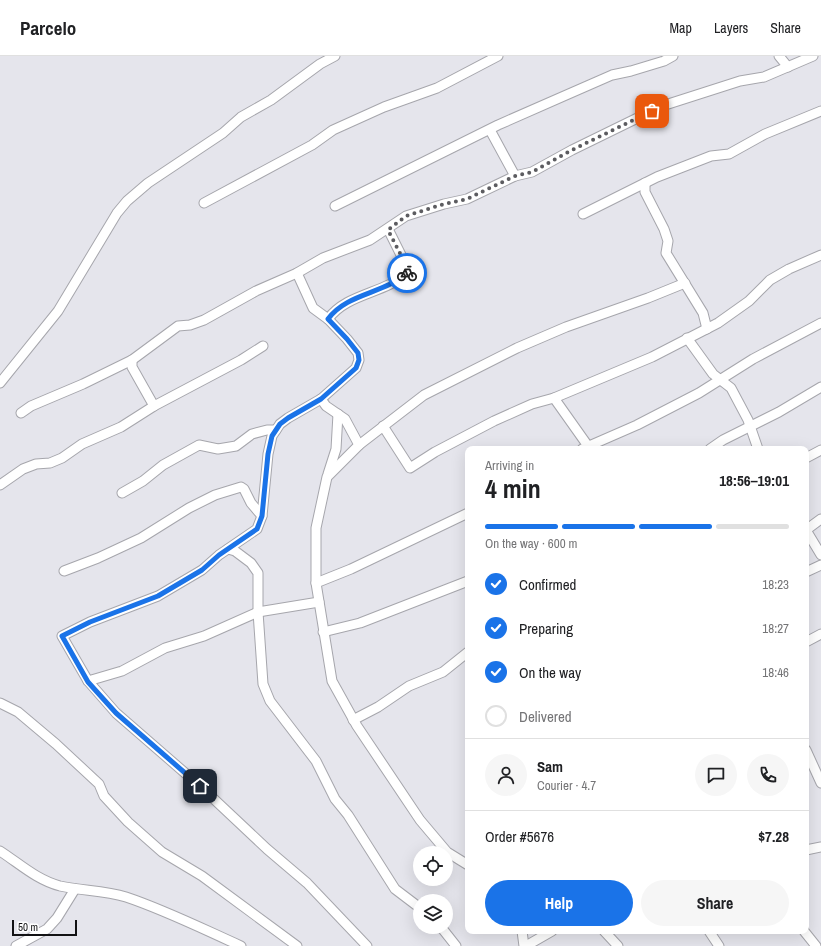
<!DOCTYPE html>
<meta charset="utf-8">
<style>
:root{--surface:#fff;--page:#f6f6f6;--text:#202124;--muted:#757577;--line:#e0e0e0;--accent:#1a73e8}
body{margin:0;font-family:"Archivo Narrow",sans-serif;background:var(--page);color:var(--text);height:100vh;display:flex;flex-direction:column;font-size:15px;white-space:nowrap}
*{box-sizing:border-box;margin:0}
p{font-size:13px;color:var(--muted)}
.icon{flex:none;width:22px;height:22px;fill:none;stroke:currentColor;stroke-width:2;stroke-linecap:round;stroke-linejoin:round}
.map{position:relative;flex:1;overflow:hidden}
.drawer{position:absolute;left:465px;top:390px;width:344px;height:488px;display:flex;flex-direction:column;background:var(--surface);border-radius:8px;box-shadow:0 4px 16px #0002}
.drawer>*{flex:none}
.fabs{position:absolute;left:413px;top:790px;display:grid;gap:8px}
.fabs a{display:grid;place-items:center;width:40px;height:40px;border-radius:50%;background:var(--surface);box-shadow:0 4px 16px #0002;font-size:20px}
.scale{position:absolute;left:12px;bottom:10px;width:65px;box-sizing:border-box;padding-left:4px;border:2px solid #121214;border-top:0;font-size:11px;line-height:14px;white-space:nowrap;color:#121214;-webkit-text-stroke:3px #fff;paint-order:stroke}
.pin{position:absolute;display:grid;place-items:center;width:34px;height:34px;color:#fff;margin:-17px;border-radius:8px;box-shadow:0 2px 6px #0006}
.courier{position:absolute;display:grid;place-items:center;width:40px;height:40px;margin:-20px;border:3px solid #1a73e8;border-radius:50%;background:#fff;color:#222;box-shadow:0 1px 5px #0007}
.summary em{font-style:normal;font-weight:700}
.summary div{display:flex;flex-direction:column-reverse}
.summary{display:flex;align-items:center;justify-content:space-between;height:68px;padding:0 20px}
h1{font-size:26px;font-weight:700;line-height:30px}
.bar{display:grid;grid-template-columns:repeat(4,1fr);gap:6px 4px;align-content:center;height:48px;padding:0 20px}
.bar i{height:5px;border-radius:3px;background:var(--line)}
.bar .active{background:var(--accent)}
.bar p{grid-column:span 4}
.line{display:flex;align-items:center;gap:10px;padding:0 20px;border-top:1px solid var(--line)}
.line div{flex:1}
.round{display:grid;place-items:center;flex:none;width:42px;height:42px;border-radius:21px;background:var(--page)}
ol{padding:0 20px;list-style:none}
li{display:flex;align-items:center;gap:12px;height:44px}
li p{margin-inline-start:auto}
li .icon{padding:4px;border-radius:50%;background:var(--accent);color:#fff;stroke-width:4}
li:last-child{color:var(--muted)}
li i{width:22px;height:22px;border:2px solid var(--line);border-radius:50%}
.primary-button{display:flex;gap:8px;margin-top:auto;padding:8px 20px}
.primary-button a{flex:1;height:46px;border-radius:24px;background:var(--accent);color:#fff;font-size:16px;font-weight:700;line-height:46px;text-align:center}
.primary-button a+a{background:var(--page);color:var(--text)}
header{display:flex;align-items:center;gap:24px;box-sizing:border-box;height:56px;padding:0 20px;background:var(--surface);border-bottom:1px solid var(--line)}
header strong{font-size:19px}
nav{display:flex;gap:22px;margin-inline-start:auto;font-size:14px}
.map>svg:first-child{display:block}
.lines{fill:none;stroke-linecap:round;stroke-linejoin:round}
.street-casing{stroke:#a6a6ac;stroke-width:11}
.street{stroke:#fff;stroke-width:9}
.done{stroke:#5c5c60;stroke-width:4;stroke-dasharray:0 7.2}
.route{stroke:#1a73e8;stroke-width:5}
</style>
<header>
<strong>Parcelo</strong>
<nav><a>Map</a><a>Layers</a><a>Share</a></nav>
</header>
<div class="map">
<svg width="821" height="890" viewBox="0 0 821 890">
<rect width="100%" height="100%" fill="#e5e5ec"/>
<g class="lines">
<!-- street casing -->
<g class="street-casing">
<g id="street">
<polyline points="779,0 788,11"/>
<polyline points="490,74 515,120"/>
<polyline points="645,127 645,136 664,173 668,185 666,197 703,257 707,273"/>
<polyline points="204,147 312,89 333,74 384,51 437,32 498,0"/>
<polyline points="335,150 498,69 564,40 612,19 631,15 664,5 673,0"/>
<polyline points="583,158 657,121 711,100 729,98 765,78 821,55"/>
<polyline points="297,217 313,252 328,263 347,283 358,297 359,304 356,312 321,343 288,362 280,368 272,380 268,398 262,460 257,473 219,499 202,514 158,540 90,566 62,580 88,625 116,657 200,730 267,793 307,827 367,890"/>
<path d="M328 263C347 237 384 238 407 217V211L388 173"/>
<polyline points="687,282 713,318 731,332 748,364 758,393"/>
<polyline points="132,304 132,311 154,350"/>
<polyline points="0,327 58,255 117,157 127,145 148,127 223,77 241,61 271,44 320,8 335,0"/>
<polyline points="554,342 588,390"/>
<polyline points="321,343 326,350 345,363 359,389 327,421 316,472 316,527 332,625 357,670 420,764 447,796 468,809"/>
<polyline points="21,357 31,350 83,328 132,304 178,270 190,269 204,264 256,235 297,217 323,202 370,184 406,160 444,148 467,143 515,120 532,116 572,94 662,50 740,25 764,21 813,0"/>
<polyline points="383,370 410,412 435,396 494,365 532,348 554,342 652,301 718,267 749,245 770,224 789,213 821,199"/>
<polyline points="359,389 424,339 517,292 566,271 648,242 685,227"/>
<polyline points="582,393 637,369 699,337 753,303 821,267"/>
<polyline points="710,393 723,384 779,356 821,331"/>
<polyline points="806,402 821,394"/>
<polyline points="328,418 336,393 338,358"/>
<polyline points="0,429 23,413 36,408 50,407 62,402 82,388 121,371 154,350 241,304 263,290"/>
<polyline points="122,437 143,425 163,409 199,389 218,393 236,390 252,378 267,374 276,374"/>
<polyline points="806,474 821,499"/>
<polyline points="806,474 821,463"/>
<polyline points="228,493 235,495 251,507 258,517 258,556 263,628 270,645 316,705 335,743 348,759 395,833 420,852"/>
<polyline points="64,515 98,502 141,482 189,452 215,439 241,431 244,433 251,447 262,460"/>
<polyline points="806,516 821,509"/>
<polyline points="316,527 351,513 468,457"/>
<polyline points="323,576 360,567 468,525"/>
<polyline points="806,586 821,578"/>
<polyline points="88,625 122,615 165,592 204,580 258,556 319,546"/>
<polyline points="0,647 18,656 56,688 99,728 104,740 128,766 162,796 202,820 297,890"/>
<polyline points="353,664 378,651 409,630 443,616 468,596"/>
<polyline points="806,694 821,727"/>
<polyline points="806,794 821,791"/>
<path d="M0 795C20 808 37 824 60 830 82 835 104 834 126 841 165 854 203 873 241 890"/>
<polyline points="441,871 456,890"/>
<polyline points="522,875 524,890"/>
<polyline points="604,875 618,890"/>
<polyline points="709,875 719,890"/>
<polyline points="804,875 816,890"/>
<polyline points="16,890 47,873 57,862 75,833"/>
<polyline points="526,890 552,875"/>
</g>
</g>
<!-- street -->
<use href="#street" class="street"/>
</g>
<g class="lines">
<!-- done -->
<polyline class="done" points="407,217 407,211 388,174 406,160 444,148 467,143 515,120 532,116 572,94 652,55"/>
<!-- route -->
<path class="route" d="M200 730 116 657 88 626 62 580 90 566 158 540 202 514 219 499 257 473 262 460 268 398 272 380 280 368 288 362 321 343 356 312 359 304 358 297 347 283 328 263C347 237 384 238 407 217"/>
</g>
</svg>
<div class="fabs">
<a><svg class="icon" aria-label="locate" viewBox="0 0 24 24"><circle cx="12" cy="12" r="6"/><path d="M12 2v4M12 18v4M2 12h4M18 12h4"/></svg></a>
<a><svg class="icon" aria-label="layers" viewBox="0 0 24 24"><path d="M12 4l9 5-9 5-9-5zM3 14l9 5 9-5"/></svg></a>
</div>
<div class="scale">50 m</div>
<div class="pin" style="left:652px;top:55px;background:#ea580c"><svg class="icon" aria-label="bag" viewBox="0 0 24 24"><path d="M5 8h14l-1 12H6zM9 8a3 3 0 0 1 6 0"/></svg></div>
<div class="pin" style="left:200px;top:730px;background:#1f2937"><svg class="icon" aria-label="home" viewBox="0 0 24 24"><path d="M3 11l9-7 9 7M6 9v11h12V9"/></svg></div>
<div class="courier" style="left:407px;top:217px"><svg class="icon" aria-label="bike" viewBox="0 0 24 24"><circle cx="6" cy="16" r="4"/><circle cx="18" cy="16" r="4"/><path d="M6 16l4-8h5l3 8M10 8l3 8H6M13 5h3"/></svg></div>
<section class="drawer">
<div class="summary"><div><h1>4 min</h1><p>Arriving in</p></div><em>18:56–19:01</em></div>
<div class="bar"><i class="active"></i><i class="active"></i><i class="active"></i><i></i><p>On the way · 600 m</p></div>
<ol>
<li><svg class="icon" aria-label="check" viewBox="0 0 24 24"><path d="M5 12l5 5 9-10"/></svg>Confirmed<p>18:23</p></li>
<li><svg class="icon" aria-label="check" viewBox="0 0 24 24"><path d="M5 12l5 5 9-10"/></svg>Preparing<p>18:27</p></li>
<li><svg class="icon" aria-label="check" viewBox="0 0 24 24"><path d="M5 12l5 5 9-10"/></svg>On the way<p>18:46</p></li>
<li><i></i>Delivered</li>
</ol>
<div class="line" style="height:72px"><a class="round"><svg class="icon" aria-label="person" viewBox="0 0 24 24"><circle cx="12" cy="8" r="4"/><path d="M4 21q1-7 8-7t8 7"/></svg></a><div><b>Sam</b><p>Courier · 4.7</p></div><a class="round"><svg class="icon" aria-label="chat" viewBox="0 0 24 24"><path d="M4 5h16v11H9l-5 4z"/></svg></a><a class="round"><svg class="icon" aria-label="phone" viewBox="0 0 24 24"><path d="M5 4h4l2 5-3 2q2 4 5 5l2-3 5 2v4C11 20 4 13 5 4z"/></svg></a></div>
<div class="line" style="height:52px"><div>Order #5676</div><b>$7.28</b></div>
<div class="primary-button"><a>Help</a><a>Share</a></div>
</section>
</div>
